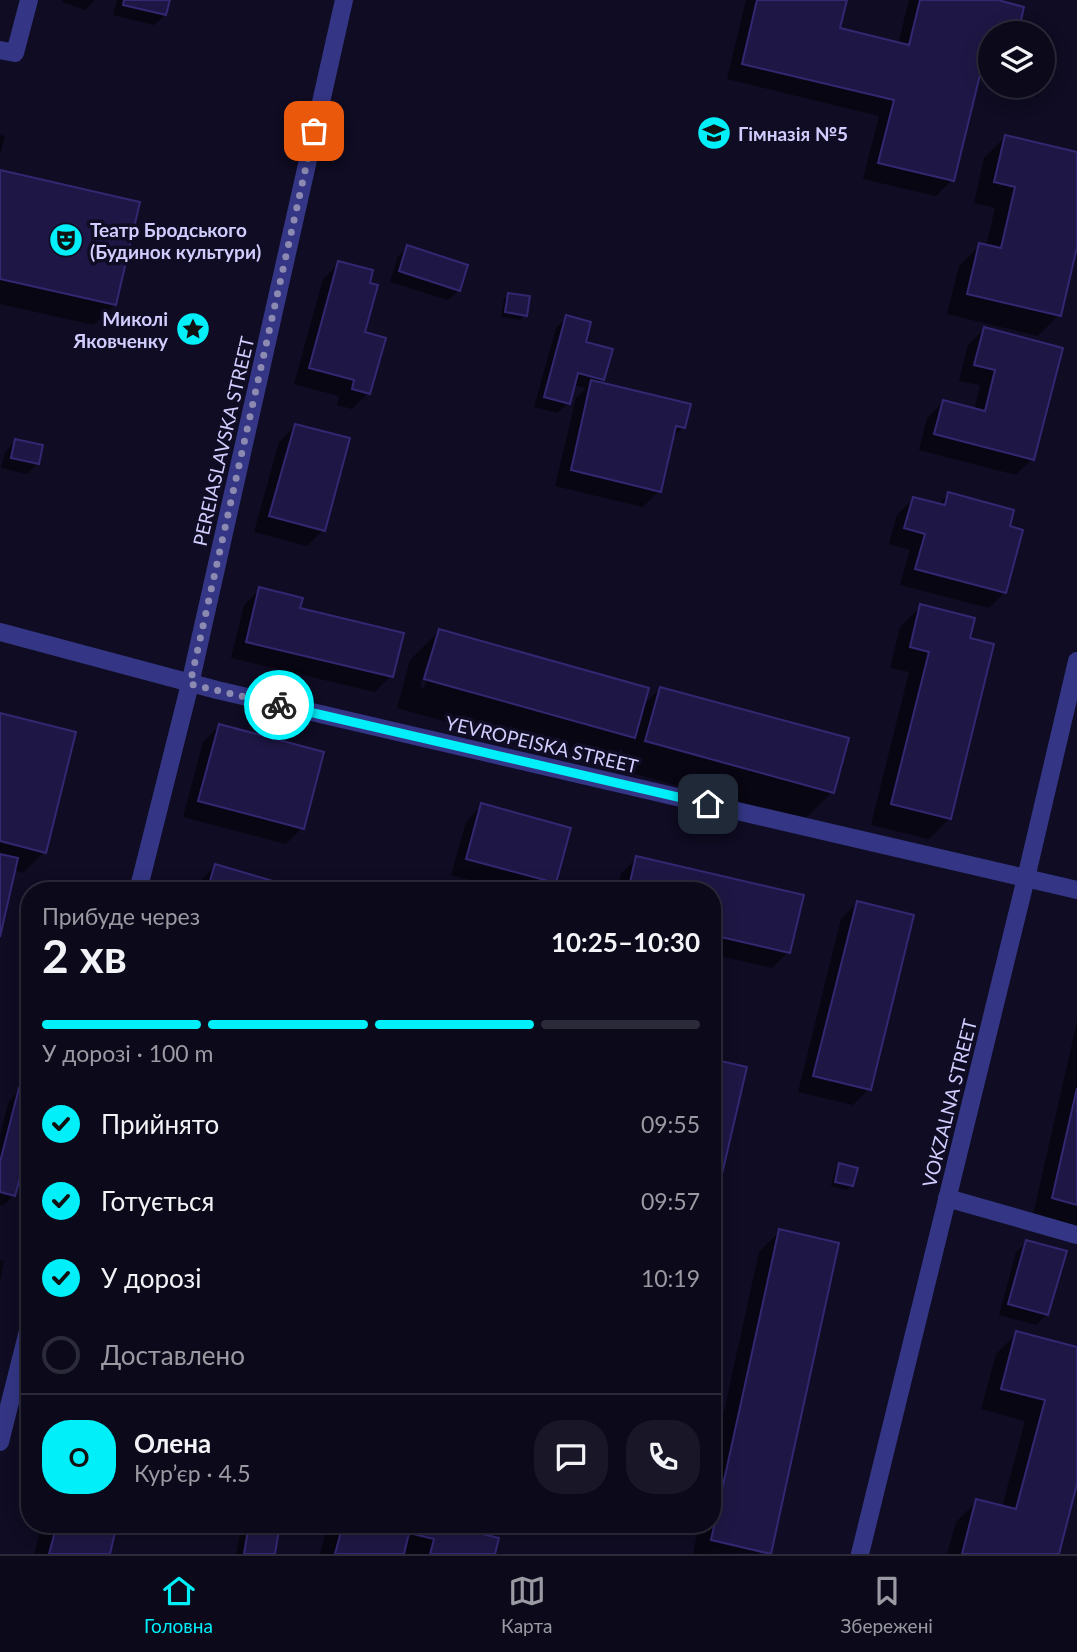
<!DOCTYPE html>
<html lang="uk">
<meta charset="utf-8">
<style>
:root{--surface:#0b091a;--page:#191727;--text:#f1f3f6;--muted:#9a9aa2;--line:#2b2a39;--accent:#00eff9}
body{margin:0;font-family:Lato,sans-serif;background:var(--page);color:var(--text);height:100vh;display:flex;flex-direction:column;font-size:26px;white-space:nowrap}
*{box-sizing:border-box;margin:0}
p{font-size:23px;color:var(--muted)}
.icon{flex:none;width:38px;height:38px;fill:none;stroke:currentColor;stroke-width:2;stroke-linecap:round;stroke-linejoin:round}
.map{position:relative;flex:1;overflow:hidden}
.sheet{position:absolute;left:21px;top:882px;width:700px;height:651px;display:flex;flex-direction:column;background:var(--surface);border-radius:28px;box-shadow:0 4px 18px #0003,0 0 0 2px var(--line)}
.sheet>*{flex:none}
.tools{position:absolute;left:978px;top:21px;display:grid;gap:14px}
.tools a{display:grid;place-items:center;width:77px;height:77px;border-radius:50%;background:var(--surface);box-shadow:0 4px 18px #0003,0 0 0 2px var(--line);font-size:35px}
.pin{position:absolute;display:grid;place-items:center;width:60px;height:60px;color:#fff;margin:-30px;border-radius:14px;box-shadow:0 4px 10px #0006}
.courier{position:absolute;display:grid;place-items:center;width:70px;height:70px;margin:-35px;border:5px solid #00eff9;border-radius:50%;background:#fff;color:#222;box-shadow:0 2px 9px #0007}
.summary em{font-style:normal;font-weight:700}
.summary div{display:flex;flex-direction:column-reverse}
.summary{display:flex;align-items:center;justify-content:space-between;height:119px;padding:0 21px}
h1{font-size:46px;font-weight:700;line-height:52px}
.bar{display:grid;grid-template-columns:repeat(4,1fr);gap:10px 7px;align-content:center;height:84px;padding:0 21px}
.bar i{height:9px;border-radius:5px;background:var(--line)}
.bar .active{background:var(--accent)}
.bar p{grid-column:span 4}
.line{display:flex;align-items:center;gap:18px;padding:0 21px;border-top:2px solid var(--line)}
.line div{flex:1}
.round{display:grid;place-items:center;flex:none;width:74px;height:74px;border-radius:28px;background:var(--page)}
ol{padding:0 21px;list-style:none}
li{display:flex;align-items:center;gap:21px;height:77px}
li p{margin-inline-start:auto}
li .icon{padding:7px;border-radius:50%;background:var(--accent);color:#111;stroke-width:4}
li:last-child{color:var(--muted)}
li i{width:38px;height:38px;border:4px solid var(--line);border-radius:50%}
.dock{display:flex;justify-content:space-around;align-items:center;height:98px;border-top:2px solid var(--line);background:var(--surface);font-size:19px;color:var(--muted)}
.dock a{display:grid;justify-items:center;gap:4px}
.dock .active{color:var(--accent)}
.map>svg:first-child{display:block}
.shadow{fill:#0007;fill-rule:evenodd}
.building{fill:#1e1745;stroke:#322872;stroke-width:2}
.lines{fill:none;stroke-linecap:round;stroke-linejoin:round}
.minor{stroke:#343685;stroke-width:18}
.done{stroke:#8d8ab2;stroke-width:7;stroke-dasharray:0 12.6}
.route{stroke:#00eff9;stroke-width:9}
.labels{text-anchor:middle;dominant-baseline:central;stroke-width:7;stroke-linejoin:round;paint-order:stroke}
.poi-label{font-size:19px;font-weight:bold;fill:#d1ceff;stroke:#0f0c23;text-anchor:start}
.street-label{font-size:19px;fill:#d1ceff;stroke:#0f0c23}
</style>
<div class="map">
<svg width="1077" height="1554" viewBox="0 0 1077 1554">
<rect width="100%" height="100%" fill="#0f0c23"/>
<!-- shadow -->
<g class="shadow">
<polygon points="63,0 95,0 85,10 62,2"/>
<polygon points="117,0 168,0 165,15 154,25 113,15"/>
<polygon points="746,0 845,0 838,30 898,44 909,0 996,0 1022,8 1016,33 990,33 990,50 985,48 952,180 936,196 863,179 879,116 727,79"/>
<polygon points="0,135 5,136 0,155"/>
<polygon points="1005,137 1077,154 1077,239 1059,315 1038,336 947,314 959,266 980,245 986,247 995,208 974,203 984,158"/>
<polygon points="0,172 115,304 94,325 0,304"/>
<polygon points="408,247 459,290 448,300 390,282 397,258"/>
<polygon points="339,263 363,334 368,393 352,409 337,405 339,396 294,384 323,279"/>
<polygon points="509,294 525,315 520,320 501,317 504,299"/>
<polygon points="567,317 584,343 602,380 598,384 683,427 671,439 659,491 643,507 555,486 576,398 586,388 573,385 568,403 557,413 534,407 556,328"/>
<polygon points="984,329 1032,459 1016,475 919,450 927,418 943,402 974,410 980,385 959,381 968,345"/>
<polygon points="295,426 323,530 307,546 254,532 279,442"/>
<polygon points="15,441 38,463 27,474 1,468 5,452"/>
<polygon points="949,494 1008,528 1005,592 989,608 900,585 910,550 889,544 897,515 913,499 938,505"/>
<polygon points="260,589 391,676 375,692 231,658 244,605"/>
<polygon points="921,606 968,639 950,818 929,839 871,825 909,672 890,668 900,627"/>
<path d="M439 631 642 706 660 689 832 792 803 821 617 769 623 748 605 766 397 708 410 660ZM427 662H431L424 688 420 687Z"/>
<polygon points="0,715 44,852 23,873 14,870 0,929"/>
<polygon points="219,726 302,828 286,844 183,817 203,742"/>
<polygon points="482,805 555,882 546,891 511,891 451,875 466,822"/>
<polygon points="637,857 802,896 788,952 772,968 712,954 712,891 617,891 621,874"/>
<polygon points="215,866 301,891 197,891 199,882"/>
<polygon points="857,903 869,1089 853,1105 798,1092 841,919"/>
<polygon points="30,999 30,1042 19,1039"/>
<polygon points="1077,1022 1077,1231 1032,1219"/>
<polygon points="20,1090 14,1195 3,1206 0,1205 0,1135 9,1101"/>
<polygon points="840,1165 852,1185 847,1190 831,1186 835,1170"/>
<polygon points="780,1231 769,1553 693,1554 699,1524 712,1524 712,1466 759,1252"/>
<polygon points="1027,1242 1047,1314 1036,1325 999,1315 1016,1252"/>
<polygon points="0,1260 4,1261 0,1281"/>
<polygon points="1017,1333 1077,1349 1077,1477 1057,1554 947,1554 956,1522 977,1501 1002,1507 1025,1421 981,1409 996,1354"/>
<polygon points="42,1524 116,1524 108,1554 34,1554"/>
<polygon points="242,1524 278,1524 273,1554 236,1554"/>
<polygon points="328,1524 457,1524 456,1529 493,1554 320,1554"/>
</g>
<!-- building -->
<g class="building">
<polygon points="124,0 170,0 166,15 123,5"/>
<polygon points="757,0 847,0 840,28 909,45 920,0 998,0 1024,7 1018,33 1003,33 991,30 954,181 878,163 894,100 742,64"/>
<polygon points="1005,135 1077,152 1077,247 1061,316 967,294 979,243 1001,248 1015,187 994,182"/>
<polygon points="0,170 140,202 116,305 0,279"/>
<polygon points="407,245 468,265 460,291 399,271"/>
<polygon points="338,261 373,270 370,283 378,285 365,332 386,338 370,394 352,389 354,380 309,368"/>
<polygon points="508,293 530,296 527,316 505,312"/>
<polygon points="566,315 591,322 586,342 613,349 604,380 578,373 570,404 544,397"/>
<polygon points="984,327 1063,348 1034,460 934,434 943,400 985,411 995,370 974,365"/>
<polygon points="591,380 691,404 685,428 676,426 661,492 571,470"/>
<polygon points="295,424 350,438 325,531 269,516"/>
<polygon points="15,439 43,445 39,464 11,458"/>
<polygon points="948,492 1014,510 1010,526 1023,530 1006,593 915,569 925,534 904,528 913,497 945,505"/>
<polygon points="259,587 303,598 300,608 404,633 393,677 246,642"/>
<polygon points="920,604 975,618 970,638 994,644 951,819 891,804 929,652 910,647"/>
<polygon points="439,629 649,688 635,738 424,679"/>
<polygon points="660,687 849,738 834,793 645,741"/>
<polygon points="0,713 76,732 46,853 0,841"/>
<polygon points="219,724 324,752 304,829 198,801"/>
<polygon points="481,803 571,828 556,883 466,859"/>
<polygon points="0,854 18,858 0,937"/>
<polygon points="636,856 804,895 790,953 712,935 712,891 628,891"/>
<polygon points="215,864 307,891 207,891"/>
<polygon points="857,901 914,915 871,1090 813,1076"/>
<polygon points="712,1059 747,1067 712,1217"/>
<polygon points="19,1088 30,1091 30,1141 15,1196 0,1192 0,1162"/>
<polygon points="1077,1088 1077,1205 1052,1198"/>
<polygon points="839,1163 858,1168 853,1186 835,1182"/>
<polygon points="779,1229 839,1243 771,1554 711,1540"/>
<polygon points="1026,1240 1067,1251 1048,1315 1008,1304"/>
<polygon points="1016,1331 1077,1347 1077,1484 1059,1554 962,1554 976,1499 1016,1509 1045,1400 1001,1389"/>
<polygon points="57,1524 117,1524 110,1554 49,1554"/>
<polygon points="249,1524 280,1524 275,1554 244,1554"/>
<polygon points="343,1524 459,1524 458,1528 499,1538 495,1554 430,1554 434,1539 409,1533 404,1554 335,1554"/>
</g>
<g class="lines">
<!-- minor -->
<g class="minor">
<polyline points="0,50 15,53 29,0"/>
<polyline points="0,632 217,690 1077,890"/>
<polyline points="138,891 190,684 344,0"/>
<polyline points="947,1198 1077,1235"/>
<polyline points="0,1442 30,1323"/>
<polyline points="860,1554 1026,878 1077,661"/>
</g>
</g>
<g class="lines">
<!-- done -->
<polyline class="done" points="279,705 190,684 314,131"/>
<!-- route -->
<polyline class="route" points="279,705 708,804"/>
</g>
<!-- icons -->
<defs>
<g id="school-disc" transform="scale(1.75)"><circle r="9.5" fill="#00eff9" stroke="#0f0c23"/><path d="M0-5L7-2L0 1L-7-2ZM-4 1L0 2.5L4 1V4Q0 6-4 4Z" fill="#111"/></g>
<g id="theatre-disc" transform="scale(1.75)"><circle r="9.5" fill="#00eff9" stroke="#0f0c23"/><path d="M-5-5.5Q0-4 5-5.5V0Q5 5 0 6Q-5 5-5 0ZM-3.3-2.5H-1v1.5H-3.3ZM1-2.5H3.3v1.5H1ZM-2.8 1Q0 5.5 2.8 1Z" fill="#111"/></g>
<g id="sight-disc" transform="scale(1.75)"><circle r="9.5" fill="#00eff9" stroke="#0f0c23"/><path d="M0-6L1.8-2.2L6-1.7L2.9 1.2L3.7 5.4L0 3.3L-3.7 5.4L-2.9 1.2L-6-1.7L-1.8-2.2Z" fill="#111"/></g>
</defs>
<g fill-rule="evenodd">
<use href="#school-disc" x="714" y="133"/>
<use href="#theatre-disc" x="66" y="240"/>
<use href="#sight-disc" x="193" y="329"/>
</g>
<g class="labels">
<!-- poi labels -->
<g class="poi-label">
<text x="738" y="133">Гімназія №5</text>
<text x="90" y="229">Театр Бродського<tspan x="90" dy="22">(Будинок культури)</tspan></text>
<text x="168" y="318" text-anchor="end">Миколі<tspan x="168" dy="22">Яковченку</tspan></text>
</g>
<!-- street labels -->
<g class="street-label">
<text transform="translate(223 441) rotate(-77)">PEREIASLAVSKA STREET</text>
<text transform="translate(542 744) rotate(13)">YEVROPEISKA STREET</text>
<text transform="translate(949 1103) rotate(-76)">VOKZALNA STREET</text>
</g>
</g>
</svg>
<div class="tools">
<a><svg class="icon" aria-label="layers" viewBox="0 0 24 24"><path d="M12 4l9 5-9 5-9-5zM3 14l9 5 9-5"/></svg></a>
</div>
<div class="pin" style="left:314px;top:131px;background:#ea580c"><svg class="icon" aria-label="bag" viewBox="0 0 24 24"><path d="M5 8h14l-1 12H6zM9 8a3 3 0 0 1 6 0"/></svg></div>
<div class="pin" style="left:708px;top:804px;background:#1f2937"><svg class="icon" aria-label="home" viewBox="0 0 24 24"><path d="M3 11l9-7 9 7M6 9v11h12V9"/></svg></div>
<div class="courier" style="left:279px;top:705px"><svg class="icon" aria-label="bike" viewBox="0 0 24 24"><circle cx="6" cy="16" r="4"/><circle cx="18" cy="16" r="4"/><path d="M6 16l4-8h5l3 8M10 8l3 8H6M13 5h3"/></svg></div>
<section class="sheet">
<div class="summary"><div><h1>2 хв</h1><p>Прибуде через</p></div><em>10:25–10:30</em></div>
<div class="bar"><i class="active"></i><i class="active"></i><i class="active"></i><i></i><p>У дорозі · 100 m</p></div>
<ol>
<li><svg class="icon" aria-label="check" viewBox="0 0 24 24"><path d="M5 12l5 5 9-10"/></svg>Прийнято<p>09:55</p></li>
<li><svg class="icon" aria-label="check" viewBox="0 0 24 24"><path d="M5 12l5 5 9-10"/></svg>Готується<p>09:57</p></li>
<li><svg class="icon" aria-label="check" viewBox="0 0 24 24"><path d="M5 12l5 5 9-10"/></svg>У дорозі<p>10:19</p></li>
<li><i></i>Доставлено</li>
</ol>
<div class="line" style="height:126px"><b class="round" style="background:var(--accent);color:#111">О</b><div><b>Олена</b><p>Кур’єр · 4.5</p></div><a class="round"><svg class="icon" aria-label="chat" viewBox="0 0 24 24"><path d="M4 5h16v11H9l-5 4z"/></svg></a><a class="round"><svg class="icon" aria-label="phone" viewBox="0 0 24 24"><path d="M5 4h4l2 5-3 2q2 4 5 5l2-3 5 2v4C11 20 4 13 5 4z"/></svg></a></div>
</section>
</div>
<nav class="dock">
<a class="active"><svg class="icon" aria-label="home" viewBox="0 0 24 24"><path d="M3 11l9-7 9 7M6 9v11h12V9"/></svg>Головна</a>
<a><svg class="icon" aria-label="map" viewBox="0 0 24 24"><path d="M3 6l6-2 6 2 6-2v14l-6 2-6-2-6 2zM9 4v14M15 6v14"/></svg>Карта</a>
<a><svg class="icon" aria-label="saved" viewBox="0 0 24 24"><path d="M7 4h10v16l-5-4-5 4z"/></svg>Збережені</a>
</nav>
